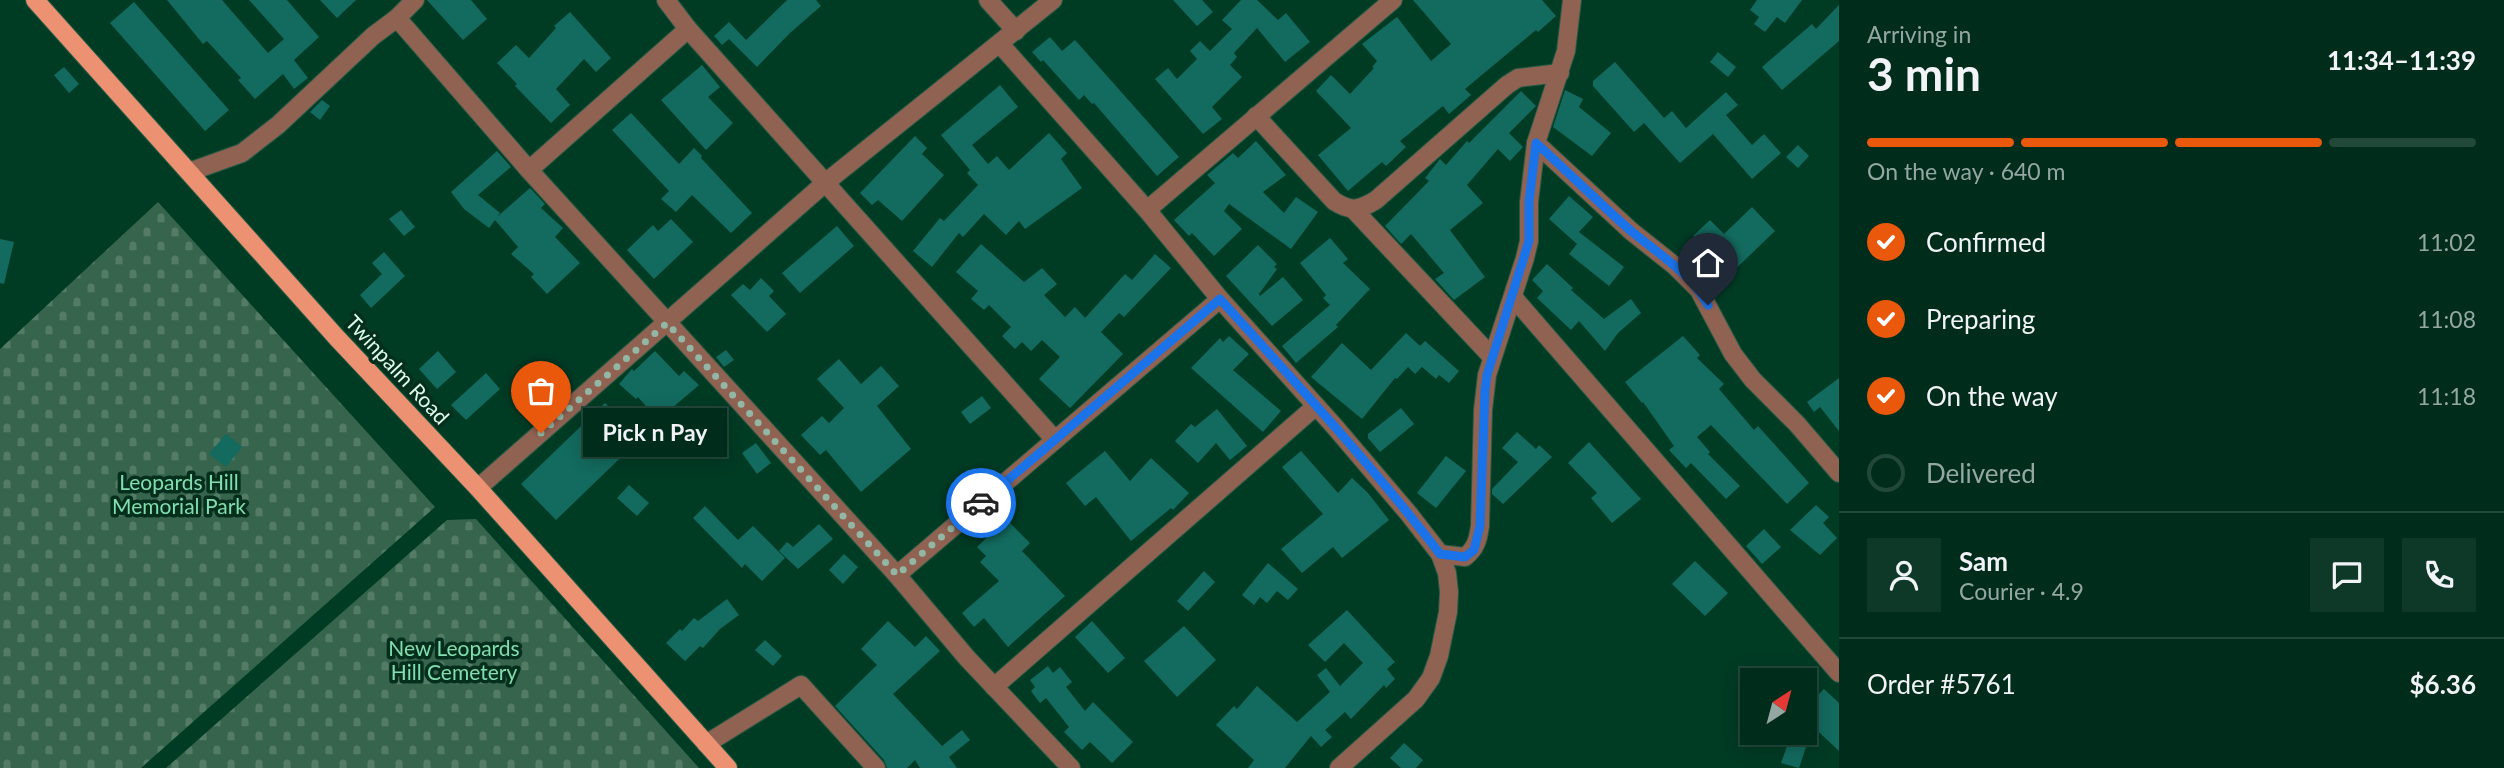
<!DOCTYPE html>
<meta charset="utf-8">
<style>
:root{--surface:#002c1b;--page:#0e3828;--text:#f1f3f6;--muted:#95a7a3;--line:#22483a;--accent:#ea580c}
body{margin:0;font-family:Lato,sans-serif;background:var(--page);color:var(--text);height:100vh;display:flex;flex-direction:column;font-size:26px;white-space:nowrap}
*{box-sizing:border-box;margin:0}
p{font-size:23px;color:var(--muted)}
.icon{flex:none;width:38px;height:38px;fill:none;stroke:currentColor;stroke-width:2;stroke-linecap:round;stroke-linejoin:round}
.map{position:relative;flex:1;overflow:hidden}
.details{display:flex;flex-direction:column;background:var(--surface);width:665px}
.details>*{flex:none}
.needle{width:46px;rotate:36deg}
.controls{position:absolute;left:1740px;top:668px;display:grid;gap:14px}
.controls a{display:grid;place-items:center;width:77px;height:77px;border-radius:0px;background:var(--surface);box-shadow:0 4px 18px #0003,0 0 0 2px var(--line);font-size:35px}
.pin{position:absolute;display:grid;place-items:center;width:60px;height:60px;color:#fff;margin:-72px -30px;border-radius:50% 50% 50% 0;rotate:-45deg;box-shadow:0 0 7px #0007}
.pin .icon{rotate:45deg}
.courier{position:absolute;display:grid;place-items:center;width:70px;height:70px;margin:-35px;border:5px solid #1a73e8;border-radius:50%;background:#fff;color:#222;box-shadow:0 2px 9px #0007}
.bubble{position:absolute;height:49px;border-radius:0px;background:var(--surface);box-shadow:0 4px 18px #0003,0 0 0 2px var(--line);font-size:23px;font-weight:700;line-height:49px;text-align:center}
.summary em{font-style:normal;font-weight:700}
.summary div{display:flex;flex-direction:column-reverse}
.summary{display:flex;align-items:center;justify-content:space-between;height:119px;padding:0 28px}
h1{font-size:46px;font-weight:700;line-height:52px}
.bar{display:grid;grid-template-columns:repeat(4,1fr);gap:10px 7px;align-content:center;height:84px;padding:0 28px}
.bar i{height:9px;border-radius:5px;background:var(--line)}
.bar .on{background:var(--accent)}
.bar p{grid-column:span 4}
.line{display:flex;align-items:center;gap:18px;padding:0 28px;border-top:2px solid var(--line)}
.line div{flex:1}
.round{display:grid;place-items:center;flex:none;width:74px;height:74px;border-radius:0px;background:var(--page)}
ol{padding:0 28px;list-style:none}
li{display:flex;align-items:center;gap:21px;height:77px}
li p{margin-inline-start:auto}
li .icon{padding:7px;border-radius:50%;background:var(--accent);color:#fff;stroke-width:4}
li:last-child{color:var(--muted)}
li i{width:38px;height:38px;border:4px solid var(--line);border-radius:50%}
main{display:flex;flex:1;min-height:0}
.map>svg:first-child{display:block}
.cemetery{fill:url(#cemetery-stones)}
.building{fill:#136a5e}
.lines{fill:none;stroke-linecap:round;stroke-linejoin:round}
.minor-casing{stroke:#245a44;stroke-width:20}
.major-casing{stroke:#245a44;stroke-width:20}
.minor{stroke:#8f6252;stroke-width:18}
.major{stroke:#ec9171;stroke-width:18}
.done{stroke:#92b8a5;stroke-width:7;stroke-dasharray:0 12.6}
.route{stroke:#1a73e8;stroke-width:9}
.labels{text-anchor:middle;dominant-baseline:central;stroke-width:7;stroke-linejoin:round;paint-order:stroke}
.street-label{font-size:21px;fill:#e0fbeb;stroke:#042f1d}
.park-label{font-size:21px;fill:#83deaf;stroke:#042f1d}
</style>
<main>
<div class="map">
<svg width="1839" height="768" viewBox="0 0 1839 768">
<defs>
<pattern id="cemetery-stones" width="16" height="16" patternUnits="userSpaceOnUse" patternTransform="scale(1.75)"><rect width="16" height="16" fill="#36644c"/><path d="M2 7V4a2 2 0 0 1 4 0v3zM10 15v-3a2 2 0 0 1 4 0v3z" fill="#537b66"/></pattern>
</defs>
<rect width="100%" height="100%" fill="#003b24"/>
<!-- cemetery -->
<g class="cemetery">
<polygon points="158,202 435,507 141,768 0,768 0,349"/>
<polygon points="476,519 699,768 166,768 447,520"/>
</g>
<!-- building -->
<g class="building">
<polygon points="167,0 222,0 268,53 284,39 249,0 287,0 319,37 294,60 308,78 294,89 283,74 255,99 238,80 241,78 207,41 203,44"/>
<polygon points="320,0 356,0 337,18"/>
<polygon points="427,0 471,0 487,19 463,40"/>
<polygon points="787,0 816,0 821,6 790,33 757,67 729,39 722,45 714,36 729,22 746,40"/>
<polygon points="1173,0 1202,0 1213,12 1197,26"/>
<polygon points="1241,0 1257,0 1278,20 1286,13 1310,42 1285,62 1257,28 1234,53 1237,57 1230,65 1242,77 1212,107 1222,119 1203,134 1155,79 1168,68 1177,79 1197,59 1190,51 1200,41 1210,51 1232,29 1222,20"/>
<polygon points="1413,0 1542,0 1556,16 1538,32 1536,30 1465,89 1471,95 1449,114 1443,106 1400,141 1406,147 1386,166 1382,162 1348,191 1318,155 1351,128 1316,91 1331,75 1350,94 1374,68 1372,67 1377,61 1362,44 1397,17 1431,61 1451,44"/>
<polygon points="1757,0 1802,0 1785,23 1777,17 1765,32 1754,24 1759,17 1750,10"/>
<polygon points="134,2 229,110 205,131 110,23"/>
<polygon points="1839,5 1839,41 1782,90 1762,67 1812,24 1816,29"/>
<polygon points="570,12 611,58 596,72 584,59 556,89 570,105 551,123 515,86 517,84 497,63 516,45 529,58 556,28 554,26"/>
<polygon points="1050,37 1062,51 1075,40 1179,157 1157,176 1094,103 1092,104 1084,95 1079,100 1043,60 1041,62 1032,52"/>
<polygon points="1718,52 1736,67 1728,77 1710,62"/>
<polygon points="1615,62 1664,118 1672,111 1686,128 1726,92 1738,105 1726,115 1752,145 1764,134 1781,153 1752,179 1713,134 1680,163 1644,123 1634,132 1593,86 1593,81"/>
<polygon points="702,65 720,87 708,97 733,123 706,150 661,100"/>
<polygon points="64,67 79,84 69,93 54,75"/>
<polygon points="1000,85 1018,107 972,145 988,164 997,156 1009,170 1049,133 1067,153 1061,159 1082,188 1025,229 1019,221 1006,235 984,214 963,237 959,233 932,267 913,251 940,218 944,221 978,185 967,173 970,170 941,135"/>
<polygon points="1565,90 1583,99 1579,107 1611,133 1592,156 1553,127"/>
<polygon points="1521,91 1536,106 1509,133 1523,147 1510,161 1498,149 1467,185 1483,203 1450,230 1485,277 1454,300 1435,279 1444,273 1411,234 1401,244 1385,226 1429,181 1425,178 1440,159 1446,165 1467,141 1469,143"/>
<polygon points="322,100 330,106 320,120 310,112"/>
<polygon points="631,113 679,164 694,148 702,156 701,158 752,213 731,233 692,195 676,212 661,199 669,191 612,130"/>
<polygon points="915,136 927,148 922,154 944,175 902,221 878,200 872,205 860,193"/>
<polygon points="1256,141 1286,175 1263,192 1284,213 1296,197 1318,212 1291,249 1229,204 1224,211 1242,229 1214,256 1192,233 1189,236 1174,220 1215,183 1207,175 1233,153 1238,158"/>
<polygon points="1798,145 1809,156 1798,168 1786,157"/>
<polygon points="497,151 511,167 478,195 500,213 498,216 530,188 545,204 541,208 563,228 555,237 580,263 547,294 531,277 534,274 511,254 518,247 495,220 489,228 464,209 451,192"/>
<polygon points="1569,196 1593,217 1579,232 1624,267 1609,286 1569,254 1577,244 1549,219"/>
<polygon points="1752,207 1775,231 1725,279 1694,247 1699,242 1693,236 1710,220 1724,234"/>
<polygon points="401,210 415,227 404,236 389,219"/>
<polygon points="671,219 693,242 654,279 627,250 653,225 658,231"/>
<polygon points="837,226 854,246 800,293 782,273"/>
<polygon points="1330,238 1348,259 1343,263 1370,289 1336,325 1338,327 1296,363 1282,346 1330,305 1323,298 1326,295 1300,263"/>
<polygon points="0,239 14,242 4,284 0,283"/>
<polygon points="981,244 1024,282 1042,268 1057,284 1044,295 1065,317 1075,307 1085,318 1125,274 1132,280 1155,254 1171,268 1124,317 1119,313 1101,332 1123,354 1070,408 1039,379 1060,357 1042,340 1031,351 1022,342 1015,349 1002,336 1011,327 989,305 984,310 971,299 978,291 956,272"/>
<polygon points="1258,245 1277,264 1274,267 1277,269 1259,294 1260,296 1283,277 1303,300 1272,326 1226,276"/>
<polygon points="384,252 405,276 371,308 360,295 382,274 372,263"/>
<polygon points="1547,264 1573,288 1571,290 1604,319 1631,299 1641,313 1618,333 1605,351 1579,321 1571,330 1537,298 1543,291 1532,280"/>
<polygon points="761,278 774,291 769,296 786,314 767,332 731,295 743,284 750,290"/>
<polygon points="1406,333 1420,346 1425,341 1459,371 1449,383 1439,375 1436,379 1422,367 1415,374 1408,367 1397,379 1395,378 1362,419 1311,377 1342,343 1371,370"/>
<polygon points="1229,336 1249,354 1233,370 1281,411 1263,432 1191,368 1220,338 1223,342"/>
<polygon points="1683,336 1700,355 1697,358 1724,384 1719,389 1754,430 1758,426 1809,483 1787,504 1711,425 1697,437 1710,452 1708,454 1740,486 1726,499 1691,463 1686,468 1669,450 1674,446 1643,402 1642,403 1625,382"/>
<polygon points="726,350 734,360 724,367 716,357"/>
<polygon points="438,351 456,372 437,389 419,369"/>
<polygon points="655,351 679,376 684,371 699,385 658,420 638,397 636,399 619,384 632,369 634,371"/>
<polygon points="839,359 861,384 881,366 899,386 877,406 911,449 861,492 826,450 820,455 801,435 822,416 829,423 844,408 817,379"/>
<polygon points="486,373 500,389 466,420 451,405"/>
<polygon points="1839,378 1839,431 1820,407 1814,412 1807,402"/>
<polygon points="982,396 991,408 970,424 961,412"/>
<polygon points="605,403 640,439 556,520 521,484"/>
<polygon points="1401,408 1414,424 1380,452 1368,438 1368,434"/>
<polygon points="1217,409 1247,446 1230,460 1216,443 1198,463 1175,441 1191,424 1195,427"/>
<polygon points="652,431 664,440 657,449 646,440"/>
<polygon points="1517,432 1536,449 1539,445 1552,457 1503,504 1492,494 1492,489 1518,462 1502,448"/>
<polygon points="226,434 242,447 226,467 209,454"/>
<polygon points="1589,442 1641,499 1612,523 1591,498 1597,493 1568,463"/>
<polygon points="756,443 771,463 757,474 742,453"/>
<polygon points="1105,451 1130,481 1151,458 1189,493 1173,510 1171,508 1131,541 1096,497 1085,506 1066,483"/>
<polygon points="1301,451 1338,493 1352,478 1368,493 1389,520 1342,558 1333,547 1302,573 1281,549 1323,514 1282,467"/>
<polygon points="1446,456 1466,471 1436,508 1417,493"/>
<polygon points="629,485 649,503 637,516 617,498"/>
<polygon points="1816,505 1829,517 1823,523 1837,538 1820,555 1790,530"/>
<polygon points="705,506 738,540 753,526 785,558 762,581 745,564 742,568 693,518"/>
<polygon points="1006,519 1030,543 1022,551 1065,596 1008,647 984,618 974,627 962,613 999,581 980,562 986,556 977,547"/>
<polygon points="819,524 833,539 798,569 779,551 787,542 793,547"/>
<polygon points="1764,529 1781,547 1762,564 1746,546"/>
<polygon points="844,554 858,567 843,584 829,570"/>
<polygon points="1695,561 1728,593 1705,616 1672,584"/>
<polygon points="1268,563 1298,589 1288,600 1277,591 1267,603 1260,597 1254,605 1242,595"/>
<polygon points="1204,571 1215,582 1188,611 1177,601"/>
<polygon points="727,599 739,615 720,629 703,648 700,646 685,661 666,643 680,629 682,631 694,618 698,621"/>
<polygon points="1347,610 1395,662 1387,669 1395,679 1386,688 1384,685 1351,719 1345,712 1325,730 1332,737 1321,747 1311,736 1285,768 1248,768 1254,760 1216,725 1234,706 1237,709 1257,686 1297,722 1330,692 1317,675 1326,668 1340,686 1363,663 1344,643 1325,662 1308,645"/>
<polygon points="888,621 915,647 926,636 940,651 893,694 942,746 962,730 970,740 949,757 957,768 920,768 915,760 907,768 887,768 884,760 835,706 877,665 861,649"/>
<polygon points="1092,621 1125,658 1108,673 1075,637"/>
<polygon points="1184,626 1216,660 1177,697 1144,661"/>
<polygon points="765,640 782,656 773,666 755,650"/>
<polygon points="1048,666 1053,673 1060,667 1072,682 1066,687 1085,711 1093,702 1133,742 1112,763 1090,742 1082,750 1064,732 1069,727 1046,698 1040,703 1031,691 1035,687 1030,680"/>
<polygon points="1824,689 1839,703 1839,751 1804,718 1804,709"/>
<polygon points="1790,738 1807,744 1799,768 1781,763"/>
<polygon points="1404,743 1423,760 1416,768 1401,768 1390,758"/>
</g>
<g class="lines">
<!-- minor casing -->
<g class="minor-casing">
<g id="minor">
<polyline points="666,0 688,29 1055,440"/>
<polyline points="988,0 1016,31"/>
<polyline points="397,18 415,0"/>
<polyline points="1000,44 1147,210 1220,299 1335,427 1409,514 1440,554 1447,573 1449,592 1448,612 1439,656 1431,678 1416,699 1339,768"/>
<path d="M1256 116 1334 201C1350 212 1360 210 1376 200L1507 85 1518 78 1560 73"/>
<polyline points="1536,143 1631,231 1675,266 1699,290 1733,354 1753,380 1797,424 1839,473"/>
<polyline points="529,170 688,29"/>
<polyline points="189,172 242,153 278,125 373,36 397,18 529,170 897,575 967,658 1071,768"/>
<polyline points="1147,210 1393,0"/>
<polyline points="1354,210 1492,357"/>
<polyline points="1513,297 1839,673"/>
<polyline points="478,488 825,183 1053,0"/>
<path d="M1440 554 1465 557C1476 548 1478 540 1480 526L1483 410 1487 375 1525 258 1529 241V202L1536 143 1566 51 1572 0"/>
<polyline points="897,575 1220,299"/>
<polyline points="994,687 1316,406"/>
<polyline points="706,744 801,685 876,768"/>
</g>
</g>
<!-- major casing -->
<g class="major-casing">
<polyline id="major" points="35,0 337,338 478,488 728,768"/>
</g>
<!-- minor -->
<use href="#minor" class="minor"/>
<!-- major -->
<use href="#major" class="major"/>
</g>
<g class="lines">
<!-- done -->
<polyline class="done" points="541,433 667,323 897,575 981,503"/>
<!-- route -->
<path class="route" d="M981 503 1220 299C1295 382 1372 465 1440 554L1465 557 1474 550 1480 526 1485 390 1487 375 1529 241V202L1536 143C1568 172 1599 203 1631 231 1659 254 1690 273 1708 305"/>
</g>
<g class="labels">
<!-- street labels -->
<g class="street-label">
<text transform="translate(398 369) rotate(47)">Twinpalm Road</text>
</g>
<!-- park labels -->
<g class="park-label">
<text x="179" y="481">Leopards Hill<tspan x="179" dy="24">Memorial Park</tspan></text>
<text x="454" y="647">New Leopards<tspan x="454" dy="24">Hill Cemetery</tspan></text>
</g>
</g>
</svg>
<div class="controls">
<a><svg class="needle" viewBox="-14 -14 28 28"><path d="M0-13l5 13h-10z" fill="#e53935"/><path d="M0 13l5-13h-10z" fill="#95a7a3"/></svg></a>
</div>
<div class="pin" style="left:541px;top:433px;background:#ea580c"><svg class="icon" aria-label="bag" viewBox="0 0 24 24"><path d="M5 8h14l-1 12H6zM9 8a3 3 0 0 1 6 0"/></svg></div>
<div class="pin" style="left:1708px;top:305px;background:#1f2937"><svg class="icon" aria-label="home" viewBox="0 0 24 24"><path d="M3 11l9-7 9 7M6 9v11h12V9"/></svg></div>
<div class="courier" style="left:981px;top:503px"><svg class="icon" aria-label="car" viewBox="0 0 24 24"><path d="M5 17H2v-5l4-1 3-4h7l3 4 3 1v5h-3M9 17h6M6 11h13"/><circle cx="7" cy="17" r="2"/><circle cx="17" cy="17" r="2"/></svg></div>
<div class="bubble" style="left:583px;top:408px;width:144px">Pick n Pay</div>
</div>
<section class="details">
<div class="summary"><div><h1>3 min</h1><p>Arriving in</p></div><em>11:34–11:39</em></div>
<div class="bar"><i class="on"></i><i class="on"></i><i class="on"></i><i></i><p>On the way · 640 m</p></div>
<ol>
<li><svg class="icon" aria-label="check" viewBox="0 0 24 24"><path d="M5 12l5 5 9-10"/></svg>Confirmed<p>11:02</p></li>
<li><svg class="icon" aria-label="check" viewBox="0 0 24 24"><path d="M5 12l5 5 9-10"/></svg>Preparing<p>11:08</p></li>
<li><svg class="icon" aria-label="check" viewBox="0 0 24 24"><path d="M5 12l5 5 9-10"/></svg>On the way<p>11:18</p></li>
<li><i></i>Delivered</li>
</ol>
<div class="line" style="height:126px"><a class="round"><svg class="icon" aria-label="person" viewBox="0 0 24 24"><circle cx="12" cy="8" r="4"/><path d="M4 21q1-7 8-7t8 7"/></svg></a><div><b>Sam</b><p>Courier · 4.9</p></div><a class="round"><svg class="icon" aria-label="chat" viewBox="0 0 24 24"><path d="M4 5h16v11H9l-5 4z"/></svg></a><a class="round"><svg class="icon" aria-label="phone" viewBox="0 0 24 24"><path d="M5 4h4l2 5-3 2q2 4 5 5l2-3 5 2v4C11 20 4 13 5 4z"/></svg></a></div>
<div class="line" style="height:91px"><div>Order #5761</div><b>$6.36</b></div>
</section>
</main>
